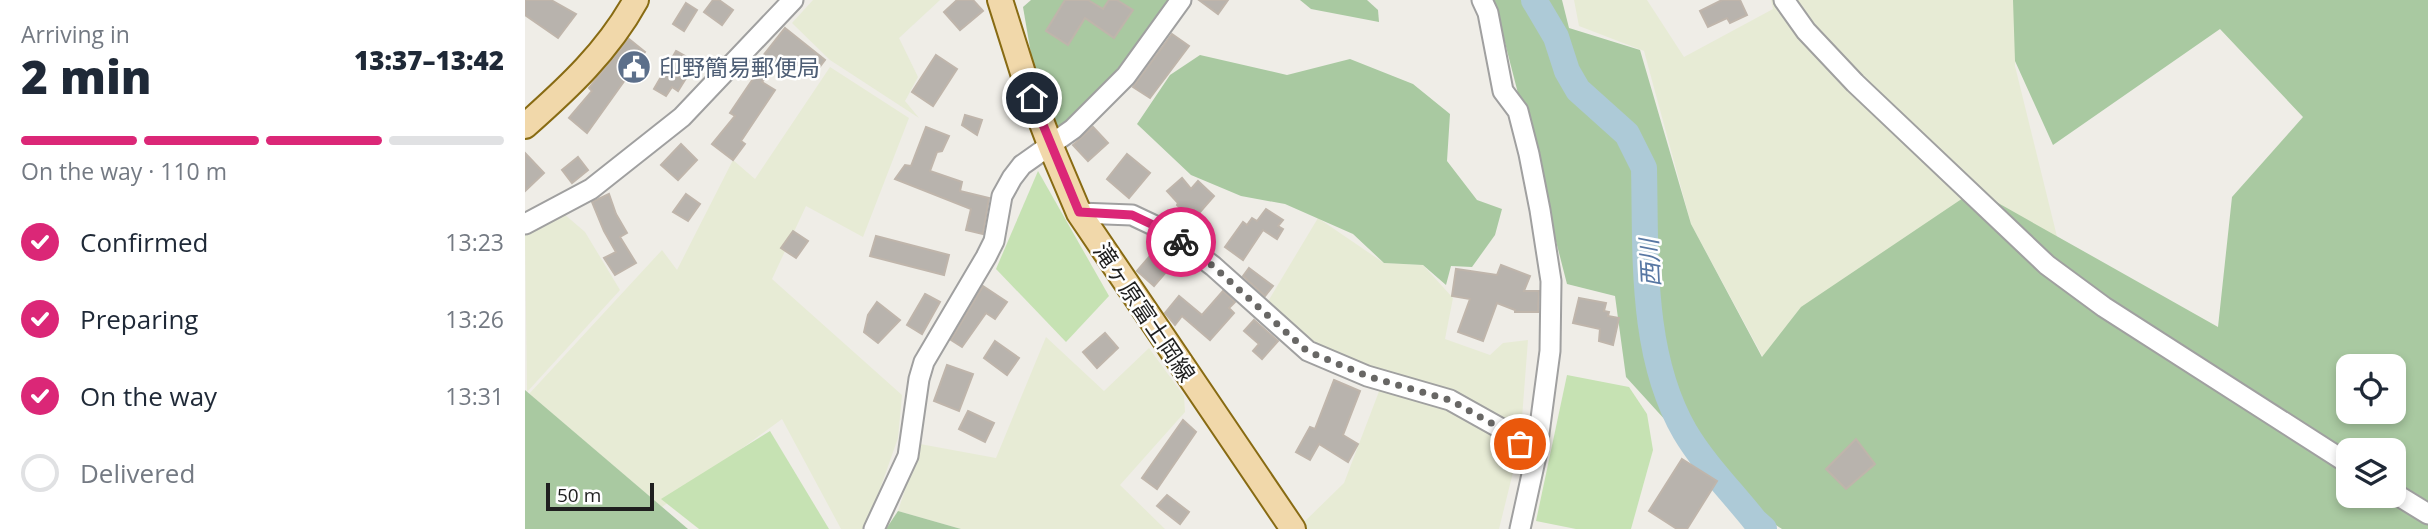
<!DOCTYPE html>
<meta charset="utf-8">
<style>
:root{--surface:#fff;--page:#f6f6f7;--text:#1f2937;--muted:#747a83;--line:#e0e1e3;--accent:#db2777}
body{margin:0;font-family:"Open Sans","Noto Sans JP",sans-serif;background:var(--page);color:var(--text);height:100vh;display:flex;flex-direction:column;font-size:26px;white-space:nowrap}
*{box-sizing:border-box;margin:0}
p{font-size:23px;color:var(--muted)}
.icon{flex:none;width:38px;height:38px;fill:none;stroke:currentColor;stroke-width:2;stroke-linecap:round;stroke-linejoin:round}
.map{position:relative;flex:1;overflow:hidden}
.details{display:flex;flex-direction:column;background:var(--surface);width:525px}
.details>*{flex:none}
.controls{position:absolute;left:1811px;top:354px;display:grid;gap:14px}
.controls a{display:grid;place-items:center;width:70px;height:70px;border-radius:14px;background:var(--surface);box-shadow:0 4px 10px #0003;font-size:35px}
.scale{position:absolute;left:21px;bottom:18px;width:108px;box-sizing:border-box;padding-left:7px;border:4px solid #1f1f1f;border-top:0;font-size:19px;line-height:24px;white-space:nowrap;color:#1f1f1f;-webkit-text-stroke:5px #fff;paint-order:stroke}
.pin{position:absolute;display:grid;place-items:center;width:60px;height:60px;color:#fff;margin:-30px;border:4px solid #fff;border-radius:50%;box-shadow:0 2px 7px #0007}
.courier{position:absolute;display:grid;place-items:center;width:70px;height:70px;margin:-35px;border:5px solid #db2777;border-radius:50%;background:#fff;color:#222;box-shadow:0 2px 9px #0007}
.summary em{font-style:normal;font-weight:800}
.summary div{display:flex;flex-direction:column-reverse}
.summary{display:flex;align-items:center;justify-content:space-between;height:119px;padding:0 21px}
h1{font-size:46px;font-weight:800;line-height:52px}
.bar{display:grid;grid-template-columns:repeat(4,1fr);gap:10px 7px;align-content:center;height:84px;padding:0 21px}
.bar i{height:9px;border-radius:5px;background:var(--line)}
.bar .selected{background:var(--accent)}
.bar p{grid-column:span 4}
ol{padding:0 21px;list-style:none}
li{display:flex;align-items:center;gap:21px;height:77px}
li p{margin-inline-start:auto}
li .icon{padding:7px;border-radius:50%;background:var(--accent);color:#fff;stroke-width:4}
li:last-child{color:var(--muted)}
li i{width:38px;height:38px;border:4px solid var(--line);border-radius:50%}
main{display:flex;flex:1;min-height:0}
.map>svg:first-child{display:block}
.farmland{fill:#e7ebd5}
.grass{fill:#c6e2b3}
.forest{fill:#a9c9a1;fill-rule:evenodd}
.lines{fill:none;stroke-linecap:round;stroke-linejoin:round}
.river{stroke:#adcad7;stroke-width:26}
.building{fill:#b8b3ad;stroke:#bfb5ab;stroke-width:2}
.minor-casing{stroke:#a0a0a0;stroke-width:23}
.major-casing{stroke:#886b13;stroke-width:28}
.minor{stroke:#fff;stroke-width:19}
.major{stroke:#f1d8aa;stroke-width:24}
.done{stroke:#686765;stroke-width:7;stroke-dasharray:0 12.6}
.route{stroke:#db2777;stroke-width:9}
.labels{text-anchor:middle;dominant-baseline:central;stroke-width:5;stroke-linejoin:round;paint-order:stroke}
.service-label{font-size:23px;fill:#4e5e75;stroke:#fff;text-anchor:start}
.street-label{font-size:23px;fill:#1f1f1f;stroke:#fff}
.water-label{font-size:24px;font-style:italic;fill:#5777a3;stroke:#fff}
</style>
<main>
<section class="details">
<div class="summary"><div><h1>2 min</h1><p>Arriving in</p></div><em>13:37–13:42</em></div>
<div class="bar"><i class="selected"></i><i class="selected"></i><i class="selected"></i><i></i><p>On the way · 110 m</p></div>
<ol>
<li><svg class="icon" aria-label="check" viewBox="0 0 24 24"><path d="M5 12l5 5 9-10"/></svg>Confirmed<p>13:23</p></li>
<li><svg class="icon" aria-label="check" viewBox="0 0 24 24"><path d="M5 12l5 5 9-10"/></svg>Preparing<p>13:26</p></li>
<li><svg class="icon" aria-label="check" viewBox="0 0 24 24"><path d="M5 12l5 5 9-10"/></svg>On the way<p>13:31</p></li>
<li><i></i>Delivered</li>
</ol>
</section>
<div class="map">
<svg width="1903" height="529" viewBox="0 0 1903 529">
<rect width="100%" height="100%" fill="#efede7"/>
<!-- farmland -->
<g class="farmland">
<polygon points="288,0 415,0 374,38 393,77 380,101 394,118 305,60 267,23"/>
<polygon points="1049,0 1122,0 1159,57 1248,9 1246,0 1490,0 1490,66 1538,261 1240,361 1166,224 1119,51 1054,26"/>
<polygon points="305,67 384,118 338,237 281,206 247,279 377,395 373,438 341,529 316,529 257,419 137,507 4,394 137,250 152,270 208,160 230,179"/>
<polygon points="39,214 60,232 95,290 2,392 0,233"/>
<polygon points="793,218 859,263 898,265 928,298 920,339 965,355 978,343 1003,340 995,444 974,529 779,529 776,525 819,483 858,381 792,351 742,303"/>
<polygon points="521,337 579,391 624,348 659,396 660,412 595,485 640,529 436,529 373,511 395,444 471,458"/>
</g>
<!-- grass -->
<g class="grass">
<polygon points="513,171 584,296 541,342 471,269"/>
<polygon points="1042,375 1104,387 1122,414 1128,450 1106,529 1051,529 1011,521"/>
<polygon points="245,431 304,529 174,529 136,499"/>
</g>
<!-- forest -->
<g class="forest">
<polygon points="506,0 645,0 571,97 547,124 526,128 506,54 498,7"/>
<polygon points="775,0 842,0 853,10 854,22 786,9"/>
<path d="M969 0H1037L1044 28 1115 50 1166 224 1237 357 1276 307 1450 190 1693 327 1707 197 1778 117 1695 29 1528 145 1490 61 1488 0H1903V529H1257L1214 501 1101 377 1090 296 1042 284ZM1824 366H1869V411H1824ZM1824 450H1869V495H1824Z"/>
<polygon points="675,55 762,75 825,59 888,84 925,114 922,161 952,200 977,209 970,235 947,267 926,266 921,285 898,265 859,263 828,234 760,204 716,196 666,175 612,124 645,75"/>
<polygon points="0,390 163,529 0,529"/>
<polygon points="373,511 436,529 361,529"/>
</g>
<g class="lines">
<!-- river -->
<path class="river" d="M1009 0 1031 37 1042 71 1053 90 1102 134 1119 168C1121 255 1115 354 1160 432 1179 464 1207 492 1230 521L1239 529"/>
</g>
<!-- building -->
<g class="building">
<polygon points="0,0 26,0 51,14 33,38 0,15"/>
<polygon points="188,0 194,0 208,10 197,25 179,12"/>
<polygon points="432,0 448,0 458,11 435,30 419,12"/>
<polygon points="540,0 563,0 578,9 584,0 592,0 608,10 589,38 560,18 543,45 521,31"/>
<polygon points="674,0 703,0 693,14"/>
<polygon points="1197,0 1215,0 1222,15 1205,23 1202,18 1183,27 1175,11"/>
<polygon points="161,3 172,10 159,31 148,24"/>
<polygon points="260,28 300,60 287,77 269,62 262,67 254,61 237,82 250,90 216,141 220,144 208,160 187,144 210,116 205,113 238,64 234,61"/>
<polygon points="647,34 664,46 625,98 608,87"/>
<polygon points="104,39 120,52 62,133 44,118 67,91 64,88"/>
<polygon points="151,51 171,62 153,91 147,87 141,96 129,89"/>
<polygon points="411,55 432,69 408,106 387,92"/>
<polygon points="440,115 457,120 452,135 437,125"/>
<polygon points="401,127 424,136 417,151 412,152 405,171 437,182 435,191 464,198 458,234 441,230 446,209 370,179 380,165 386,166"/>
<polygon points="568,127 583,143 563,161 548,145"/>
<polygon points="156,144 172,160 153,180 136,165"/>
<polygon points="0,153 19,173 0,191"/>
<polygon points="602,154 625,173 604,198 582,179"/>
<polygon points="53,157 63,170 47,183 37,170"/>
<polygon points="657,178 666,189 673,181 689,196 668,220 652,205 653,203 642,191"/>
<polygon points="84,194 91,214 102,233 95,237 111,263 90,275 79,258 91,252 79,231 67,202"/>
<polygon points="161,194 175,204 163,221 148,212"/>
<polygon points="741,209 758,220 753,226 758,229 752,239 738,230 718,260 700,247 718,222 722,225 727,218 732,221"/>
<polygon points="268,231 283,241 271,258 256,248"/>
<polygon points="351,236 424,255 419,275 345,256"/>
<polygon points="636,243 653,258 629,286 612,271"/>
<polygon points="976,265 1005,276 999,291 1014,291 1013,312 990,312 990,310 972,303 958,341 933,332 945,299 927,296 931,269 972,275"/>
<polygon points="724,268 748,286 740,296 718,276"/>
<polygon points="458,286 482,302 470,319 461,313 437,347 426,340"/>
<polygon points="698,291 710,302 704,308 709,313 685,340 657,316 650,325 640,313 654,296 677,315"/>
<polygon points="400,294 415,302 397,334 382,325"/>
<polygon points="1054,298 1081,303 1079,311 1084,312 1083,316 1094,318 1088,345 1074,341 1075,329 1048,323"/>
<polygon points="352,302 375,320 353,343 339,332 343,315"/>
<polygon points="729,320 753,341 737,359 728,351 734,344 719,331"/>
<polygon points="580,333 593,348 572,368 558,352"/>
<polygon points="470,341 494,358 482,375 459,358"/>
<polygon points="422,365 448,374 434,411 409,401"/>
<polygon points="809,380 835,391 818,435 833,444 823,462 794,444 785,460 771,452 785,427 790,429"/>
<polygon points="443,411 469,423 460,442 434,429"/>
<polygon points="658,420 671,432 632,489 617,478"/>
<polygon points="1331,439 1350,464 1321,489 1301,469"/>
<polygon points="1157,459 1192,481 1162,529 1152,529 1124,511"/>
<polygon points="642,495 664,512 655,524 632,506"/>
</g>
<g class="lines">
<!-- minor casing -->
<g class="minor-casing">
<g id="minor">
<polyline points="957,0 963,13 978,91 993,111 1004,154 1015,210 1026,281 1025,351 1011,456 995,529"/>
<polyline points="1259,0 1281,31 1330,83 1522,265 1579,307 1824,464"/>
<polyline points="554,213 607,215 643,232 688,266 783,351 842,376 925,400 984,433 1011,456"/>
<polyline points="0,224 66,189 157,117 268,0"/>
<polyline points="1869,493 1903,514"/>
<polyline points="349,529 383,456 394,379 399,362 461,257 469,241 477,196 487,178 497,165 548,129 601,76 656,0"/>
</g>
</g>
<!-- major casing -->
<g class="major-casing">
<g id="major">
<polyline points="475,0 498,73 526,147 554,213 768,529"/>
<path d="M0 126C43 88 83 51 111 0"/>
</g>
</g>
<!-- minor -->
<use href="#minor" class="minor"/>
<!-- major -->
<use href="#major" class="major"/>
</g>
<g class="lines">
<!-- done -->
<polyline class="done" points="656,242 688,266 782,351 842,376 925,400 984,433 995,444"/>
<!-- route -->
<polyline class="route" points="507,98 554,212 607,215 643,232 656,242"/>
</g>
<!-- icons -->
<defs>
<g id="civic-disc" transform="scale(1.75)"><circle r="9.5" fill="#5c6f8a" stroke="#fff"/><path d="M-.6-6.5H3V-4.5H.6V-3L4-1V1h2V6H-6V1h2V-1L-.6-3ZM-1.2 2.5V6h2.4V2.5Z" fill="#fff"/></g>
</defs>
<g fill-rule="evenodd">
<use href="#civic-disc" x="109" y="67"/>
</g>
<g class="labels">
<!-- service labels -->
<g class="service-label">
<text x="134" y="67">印野簡易郵便局</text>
</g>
<!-- street labels -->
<g class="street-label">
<text transform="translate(620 312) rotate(56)">滝ヶ原富士岡線</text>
</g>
<!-- water labels -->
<g class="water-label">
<text transform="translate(1124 263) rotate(-93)">西川</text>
</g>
</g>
</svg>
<div class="controls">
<a><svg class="icon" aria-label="locate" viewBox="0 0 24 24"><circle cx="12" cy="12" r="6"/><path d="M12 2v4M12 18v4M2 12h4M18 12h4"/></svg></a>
<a><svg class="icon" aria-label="layers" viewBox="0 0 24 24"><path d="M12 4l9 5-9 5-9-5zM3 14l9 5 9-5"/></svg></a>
</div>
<div class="scale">50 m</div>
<div class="pin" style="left:995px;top:444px;background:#ea580c"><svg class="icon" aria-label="bag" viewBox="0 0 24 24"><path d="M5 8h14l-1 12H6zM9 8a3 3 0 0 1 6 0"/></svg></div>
<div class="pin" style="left:507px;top:98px;background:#1f2937"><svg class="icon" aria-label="home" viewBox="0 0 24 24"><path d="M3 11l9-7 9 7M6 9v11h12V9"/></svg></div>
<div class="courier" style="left:656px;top:242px"><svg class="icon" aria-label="bike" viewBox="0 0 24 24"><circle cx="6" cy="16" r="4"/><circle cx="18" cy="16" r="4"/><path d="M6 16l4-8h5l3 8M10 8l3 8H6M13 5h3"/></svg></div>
</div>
</main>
